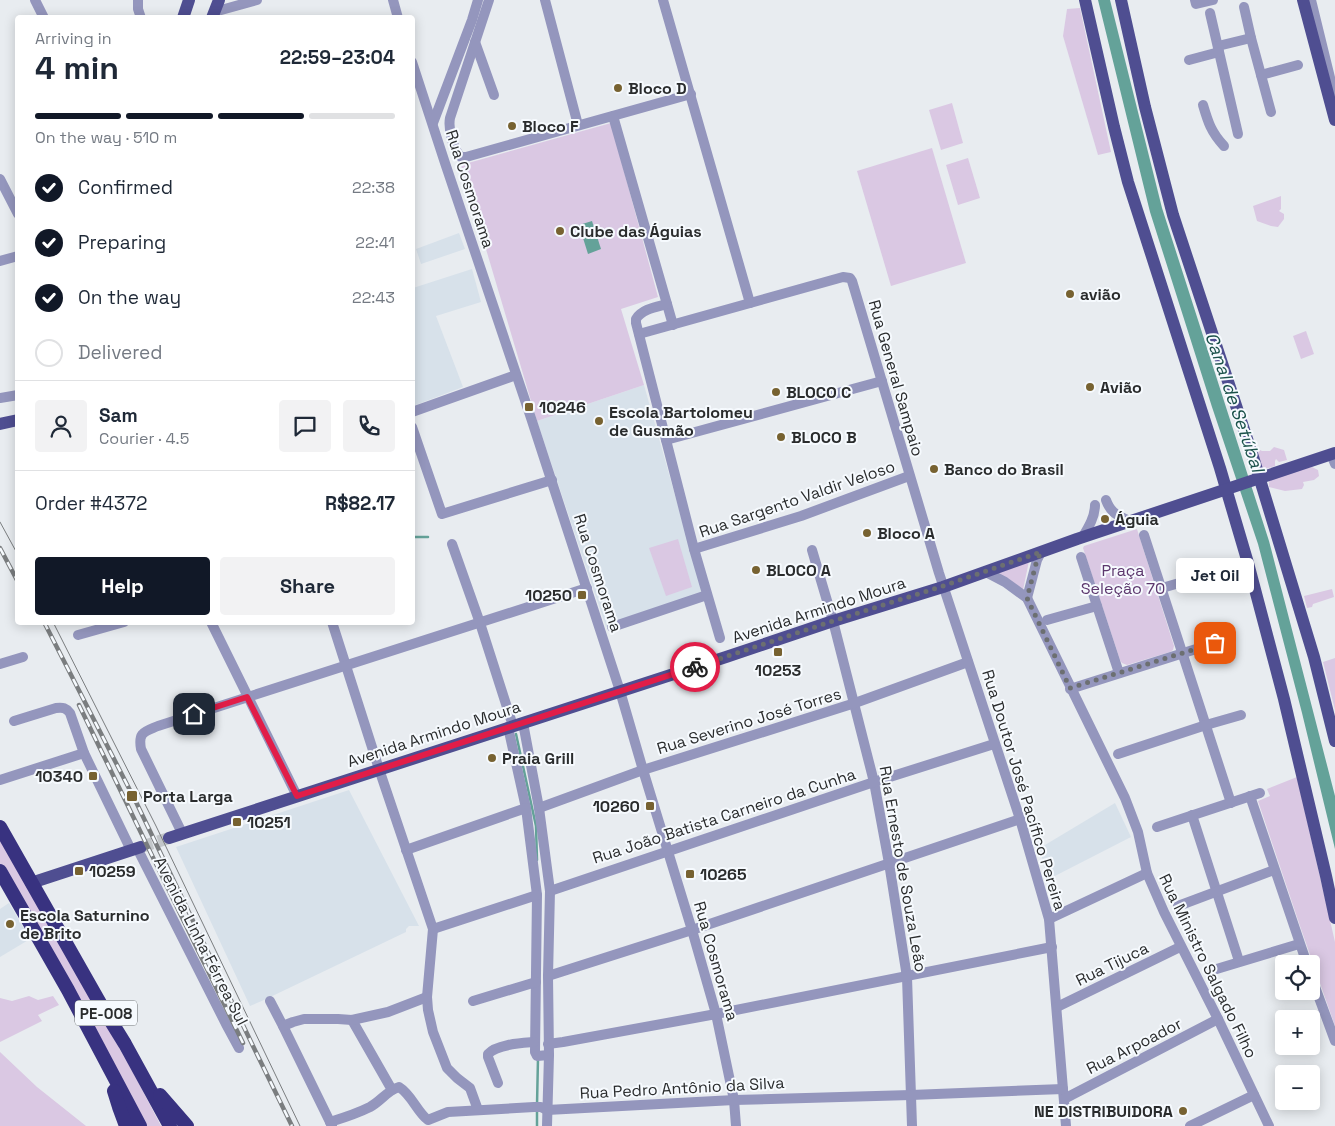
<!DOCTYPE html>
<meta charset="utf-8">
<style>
:root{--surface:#fff;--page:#f2f2f3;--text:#1f2937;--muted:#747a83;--line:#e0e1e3;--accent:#111827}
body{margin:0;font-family:"Space Grotesk",sans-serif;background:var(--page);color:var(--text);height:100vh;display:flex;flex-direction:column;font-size:19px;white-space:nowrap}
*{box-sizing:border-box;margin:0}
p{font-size:16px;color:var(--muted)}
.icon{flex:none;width:28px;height:28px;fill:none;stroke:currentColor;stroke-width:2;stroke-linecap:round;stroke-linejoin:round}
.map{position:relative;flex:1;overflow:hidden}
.details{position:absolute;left:15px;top:15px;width:400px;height:610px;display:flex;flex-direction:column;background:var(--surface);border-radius:5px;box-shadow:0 2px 12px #0003}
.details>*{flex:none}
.tools{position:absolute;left:1275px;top:955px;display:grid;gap:10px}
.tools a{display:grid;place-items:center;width:45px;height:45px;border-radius:5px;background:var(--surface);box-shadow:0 2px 12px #0003;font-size:25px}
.pin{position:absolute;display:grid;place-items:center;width:42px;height:42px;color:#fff;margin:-21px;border-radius:10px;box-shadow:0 2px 8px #0006}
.courier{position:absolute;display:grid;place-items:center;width:50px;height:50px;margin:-25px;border:4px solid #e11d48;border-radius:50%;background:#fff;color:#222;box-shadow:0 1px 6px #0007}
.bubble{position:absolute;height:35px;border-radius:5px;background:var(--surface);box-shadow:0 2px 12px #0003;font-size:16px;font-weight:800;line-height:35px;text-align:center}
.head em{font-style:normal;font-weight:800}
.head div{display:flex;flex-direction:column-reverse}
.head{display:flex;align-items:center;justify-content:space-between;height:85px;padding:0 20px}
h1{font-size:32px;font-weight:800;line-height:38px}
.bar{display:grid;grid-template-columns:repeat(4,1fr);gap:8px 5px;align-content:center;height:60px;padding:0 20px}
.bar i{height:6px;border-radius:4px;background:var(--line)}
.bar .on{background:var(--accent)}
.bar p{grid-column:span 4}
.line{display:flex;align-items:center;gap:12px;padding:0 20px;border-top:1px solid var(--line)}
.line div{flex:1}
.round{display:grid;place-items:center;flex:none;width:52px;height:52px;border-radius:5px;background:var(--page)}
ol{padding:0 20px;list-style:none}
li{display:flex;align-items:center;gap:15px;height:55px}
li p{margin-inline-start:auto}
li .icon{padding:5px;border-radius:50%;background:var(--accent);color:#fff;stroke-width:4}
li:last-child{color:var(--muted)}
li i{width:28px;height:28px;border:2px solid var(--line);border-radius:50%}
.button{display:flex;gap:10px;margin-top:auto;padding:10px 20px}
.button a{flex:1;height:58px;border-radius:5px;background:var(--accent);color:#fff;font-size:20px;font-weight:800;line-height:58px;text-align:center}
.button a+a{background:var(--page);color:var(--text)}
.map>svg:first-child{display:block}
.built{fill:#d7e1ea}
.green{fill:#dac8e3}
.water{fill:#64a299}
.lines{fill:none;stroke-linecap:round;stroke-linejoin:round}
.stream{stroke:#64a299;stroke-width:2.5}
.major-tunnel{stroke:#c2c6c9;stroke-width:12;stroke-dasharray:12 6;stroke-linecap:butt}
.minor{stroke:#9496bd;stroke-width:10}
.major{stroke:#4f4e91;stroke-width:12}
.highway{stroke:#383280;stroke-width:14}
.tram{stroke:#7a7d7f;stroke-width:1}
.rail-casing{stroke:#7a7d7f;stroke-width:4.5}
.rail{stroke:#f6fafe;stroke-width:2.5;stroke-dasharray:8;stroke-linecap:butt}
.done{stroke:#6c6f71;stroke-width:5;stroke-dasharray:0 9}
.route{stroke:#e11d48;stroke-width:6}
.poi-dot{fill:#776231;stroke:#f6fafe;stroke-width:2}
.labels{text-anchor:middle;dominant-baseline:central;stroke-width:4;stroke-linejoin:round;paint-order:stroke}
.shield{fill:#f6fafe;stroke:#676a6c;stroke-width:1}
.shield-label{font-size:15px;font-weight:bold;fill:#2a2c2d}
.poi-label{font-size:16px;font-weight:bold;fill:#2a2c2d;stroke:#f6fafe;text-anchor:start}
.street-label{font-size:16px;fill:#2a2c2d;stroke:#f6fafe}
.park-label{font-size:16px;fill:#5c376d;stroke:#f6fafe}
.water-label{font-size:18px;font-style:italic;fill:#1a514a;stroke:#f6fafe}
</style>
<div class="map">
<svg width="1335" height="1126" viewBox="0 0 1335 1126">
<rect width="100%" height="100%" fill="#e8ecf0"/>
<!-- built -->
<g class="built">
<polygon points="459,233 465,249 421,264 416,249"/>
<polygon points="472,269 481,302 436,316 463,387 413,406 413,288"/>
<polygon points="644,385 703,595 606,627 537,421"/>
<polygon points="349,790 419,926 409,926 406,929 406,932 264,1000 250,1006 176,847"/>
<polygon points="1115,803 1131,837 1047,880 1040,848"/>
<polygon points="9,903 30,939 0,957 0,909"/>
</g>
<!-- green -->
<g class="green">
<polygon points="1080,8 1111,152 1098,155 1063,36 1067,9"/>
<polygon points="952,103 963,143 941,150 929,110"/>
<polygon points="611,123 658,297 621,309 644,385 537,421 461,165"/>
<polygon points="932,148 966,263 891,286 857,171"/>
<polygon points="968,158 980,198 958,205 946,165"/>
<polygon points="1281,196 1281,209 1279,211 1284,214 1284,219 1278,227 1271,226 1257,221 1253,206"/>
<polygon points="1306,331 1314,354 1301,359 1293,336"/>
<polygon points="1254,447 1262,451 1270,451 1274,447 1284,450 1287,460 1279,462 1276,459 1275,461 1275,466 1258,471"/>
<polygon points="1312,467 1318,470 1319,476 1314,480 1303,482 1304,485 1302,489 1285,491 1269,487 1269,478"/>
<polygon points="1137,529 1174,646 1173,650 1170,652 1127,665 1122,663 1120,660 1083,548 1084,546"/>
<polygon points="678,539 692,587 666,596 649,548"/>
<polygon points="1029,561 1023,590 998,573"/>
<polygon points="1332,589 1334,597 1313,604 1312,607 1307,608 1304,596"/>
<polygon points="1335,658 1335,710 1323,662"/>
<polygon points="1297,777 1335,942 1335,1026 1300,926 1258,801 1270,796 1267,789"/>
<polygon points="0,838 135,1076 161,1126 144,1126 0,865"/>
<polygon points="29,996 38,1000 53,996 59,1005 38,1015 42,1021 0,1042 0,998 12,1001"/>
<polygon points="0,1052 37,1087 86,1126 0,1126"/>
</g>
<!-- water -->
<g class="water">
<polygon points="1098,0 1110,0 1162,208 1269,541 1335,796 1335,849 1302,713 1258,544 1212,407 1150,212"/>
<polygon points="592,221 601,249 588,254 579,225"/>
</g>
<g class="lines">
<!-- stream -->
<g class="stream">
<polyline points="412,537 428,537"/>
<polyline points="516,734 536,826 537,860"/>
<polyline points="537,1105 538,1058"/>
<polyline points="537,1126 537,1110"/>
</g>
<!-- major-tunnel -->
<polyline class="major-tunnel" points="141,847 169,838"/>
<!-- minor -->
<g class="minor">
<polyline points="35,0 44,18"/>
<polyline points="138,0 138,9 141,18"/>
<polyline points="393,0 398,18"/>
<path d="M489 0 450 118C448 128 453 150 461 157H466L691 94"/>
<polyline points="545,0 578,125"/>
<polyline points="663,0 750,303"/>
<polyline points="1195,0 1196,4 1213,0"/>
<polyline points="1311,0 1334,94"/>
<polyline points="214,12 257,0"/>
<polyline points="1210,13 1238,134"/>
<polyline points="1251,38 1271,112"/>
<polyline points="475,42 494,95"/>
<polyline points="1218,46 1251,38 1244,7"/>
<polyline points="1189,60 1219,52"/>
<polyline points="412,62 445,163 531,418 620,691 643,770 692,930 716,1014 734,1100 736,1126"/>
<polyline points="1261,75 1298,65"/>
<path d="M1203 105C1208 122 1211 132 1224 146"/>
<polyline points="613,116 673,325"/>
<polyline points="433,123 472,20 478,0"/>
<polyline points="0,179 18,214"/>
<polyline points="0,261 18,256"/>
<path d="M667 304C656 307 642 309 636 319V323L694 549 720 638"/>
<polyline points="639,334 843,277 850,278 852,281 939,573 1020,819 1049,919 1066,1126"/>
<polyline points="0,398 18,395"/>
<polyline points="412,412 516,375"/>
<polyline points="412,427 442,514 552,480"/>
<polyline points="666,440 882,381"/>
<polyline points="1331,454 1335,464"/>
<path d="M1106 500C1111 514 1118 515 1131 522"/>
<polyline points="1144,535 1231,803"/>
<path d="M1082 538C1088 528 1095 517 1095 505"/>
<polyline points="452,544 480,623 513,726"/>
<polyline points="694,549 801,516 909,476"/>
<polyline points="812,550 833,621 874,782 889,863 907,977 912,1126"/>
<polyline points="1081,557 1119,673"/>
<polyline points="986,572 1005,582 1027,598 1125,798 1138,832 1147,873 1164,912 1218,1019 1269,1126"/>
<polyline points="1162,588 1193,579"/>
<polyline points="1027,598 1037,560 1041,552"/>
<polyline points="1047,620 1097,606"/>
<polyline points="211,622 297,796"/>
<polyline points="332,622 379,769 433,929 427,997 428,1010 433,1032 447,1068 457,1078 470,1088 478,1110"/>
<polyline points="612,627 707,595"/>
<polyline points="78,635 124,622"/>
<polyline points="0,664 23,657"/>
<polyline points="1070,689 1215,643"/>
<path d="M14 721 56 708C63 707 66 708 70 713L84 753 131 850"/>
<polyline points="523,723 539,808 550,891 548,976 549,1055 547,1126"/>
<polyline points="508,727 526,808 537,895 535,1052 537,1056 549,1055"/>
<polyline points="1118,754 1206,725 1241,715"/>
<polyline points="0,780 84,753"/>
<polyline points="1250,796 1307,964"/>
<polyline points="539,808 643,770 855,703 968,662"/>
<polyline points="1192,815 1239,961"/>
<polyline points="1157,827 1260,793"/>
<path d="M182 833 141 749C138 732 144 732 158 726L587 588"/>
<polyline points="137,848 226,1024 239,1048"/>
<polyline points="406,850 526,808"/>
<polyline points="550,891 874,782 994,744"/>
<polyline points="1178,906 1274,870"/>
<polyline points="1049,919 1147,873"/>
<polyline points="433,929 537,895"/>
<polyline points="1210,971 1299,944"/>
<polyline points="548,976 692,930 1020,819"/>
<polyline points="1311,976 1335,1041"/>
<polyline points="270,1001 283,1026 332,1126"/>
<polyline points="473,1001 536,982"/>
<polyline points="1057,1007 1180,947"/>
<polyline points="352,1020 392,1090"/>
<polyline points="283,1026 293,1022 304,1019 338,1019 352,1020 388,1012 427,997"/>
<polyline points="548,1044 563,1042 716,1014 1052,947"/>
<path d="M498 1083 488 1057V1054C497 1044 522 1043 534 1042"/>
<polyline points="1064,1099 1218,1019"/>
<path d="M330 1122C343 1118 358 1113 370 1107 381 1101 388 1090 399 1087 412 1095 417 1112 428 1120L448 1112 534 1107H541L547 1110 734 1100 911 1095 1063 1089"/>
<polyline points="1190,1126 1254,1095"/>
</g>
<!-- major -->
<g class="major">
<polyline points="1085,0 1114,127 1128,182 1220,468 1248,563 1284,699 1326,876 1335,918"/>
<polyline points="1121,0 1145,107 1173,215 1254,460 1314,657 1335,741"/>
<polyline points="1303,0 1335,120"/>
<polyline points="183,18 189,0"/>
<polyline points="212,18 219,0"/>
<polyline points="0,424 18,420"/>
<polyline points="169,838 726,657 833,621 943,587 1077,539 1335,453"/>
<polyline points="31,883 141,847"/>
</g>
<!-- highway -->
<g class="highway">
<polyline points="0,827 101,1005 125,1044 170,1126"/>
<polyline points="0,871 68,990 140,1126"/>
<polyline points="114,1091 119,1107 126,1126"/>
<polyline points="160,1095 187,1126"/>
</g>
<!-- tram -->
<g class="tram">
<polyline points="0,522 18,555"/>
<polyline points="53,622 156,826 300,1126"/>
</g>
<!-- rail casing -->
<g class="rail-casing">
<g id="rail">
<polyline points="0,548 18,582"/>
<polyline points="44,622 137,804 253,1046 292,1126"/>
<polyline points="79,705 243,1043"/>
</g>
</g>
<!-- rail -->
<use href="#rail" class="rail"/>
</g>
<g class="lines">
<!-- done -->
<polyline class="done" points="695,667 833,621 943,586 1041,552 1037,560 1027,598 1070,688 1215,643"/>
<!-- route -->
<polyline class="route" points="194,714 247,697 297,796 695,667"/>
</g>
<!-- markers -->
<g class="poi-dot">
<circle cx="618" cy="88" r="5"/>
<circle cx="512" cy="126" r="5"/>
<circle cx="560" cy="231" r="5"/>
<circle cx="1070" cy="294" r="5"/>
<circle cx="1090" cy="387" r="5"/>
<circle cx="776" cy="392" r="5"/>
<rect x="524" y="402" width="10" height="10" rx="2.5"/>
<circle cx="599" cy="421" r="5"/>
<circle cx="781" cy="437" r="5"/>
<circle cx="934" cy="469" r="5"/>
<circle cx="1105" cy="519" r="5"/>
<circle cx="867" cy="533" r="5"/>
<circle cx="756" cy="570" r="5"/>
<rect x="577" y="590" width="10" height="10" rx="2.5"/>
<rect x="773" y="647" width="10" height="10" rx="2.5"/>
<circle cx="492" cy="758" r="5"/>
<rect x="88" y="771" width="10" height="10" rx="2.5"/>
<rect x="126" y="790" width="12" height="12" rx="2.5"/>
<rect x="645" y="801" width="10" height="10" rx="2.5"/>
<rect x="232" y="817" width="10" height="10" rx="2.5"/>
<rect x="74" y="866" width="10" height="10" rx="2.5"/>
<rect x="685" y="869" width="10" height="10" rx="2.5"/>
<circle cx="10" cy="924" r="5"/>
<circle cx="1183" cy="1111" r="5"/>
</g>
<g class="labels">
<!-- shield labels -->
<rect class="shield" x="75" y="1000.5" width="62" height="25" rx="4"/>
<g class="shield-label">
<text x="106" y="1013">PE-008</text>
</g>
<!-- poi labels -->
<g class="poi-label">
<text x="628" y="88">Bloco D</text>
<text x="522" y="126">Bloco F</text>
<text x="570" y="231">Clube das Águias</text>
<text x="1080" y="294">avião</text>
<text x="1100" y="387">Avião</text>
<text x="786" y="392">BLOCO C</text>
<text x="539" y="407">10246</text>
<text x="609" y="412">Escola Bartolomeu<tspan x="609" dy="18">de Gusmão</tspan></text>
<text x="791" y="437">BLOCO B</text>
<text x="944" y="469">Banco do Brasil</text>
<text x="1115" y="519">Águia</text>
<text x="877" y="533">Bloco A</text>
<text x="766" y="570">BLOCO A</text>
<text x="572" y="595" text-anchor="end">10250</text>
<text x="778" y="670" text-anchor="middle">10253</text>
<text x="502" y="758">Praia Grill</text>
<text x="83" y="776" text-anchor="end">10340</text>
<text x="143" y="796">Porta Larga</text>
<text x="640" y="806" text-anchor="end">10260</text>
<text x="247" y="822">10251</text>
<text x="89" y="871">10259</text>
<text x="700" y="874">10265</text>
<text x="20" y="915">Escola Saturnino<tspan x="20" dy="18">de Brito</tspan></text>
<text x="1173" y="1111" text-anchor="end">NE DISTRIBUIDORA</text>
</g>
<!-- street labels -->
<g class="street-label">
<text transform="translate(470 189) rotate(72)">Rua Cosmorama</text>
<text transform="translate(896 378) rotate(74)">Rua General Sampaio</text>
<text transform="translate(797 499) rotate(-19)">Rua Sargento Valdir Veloso</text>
<text transform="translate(598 573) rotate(72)">Rua Cosmorama</text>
<text transform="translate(819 610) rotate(-18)">Avenida Armindo Moura</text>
<text transform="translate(749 721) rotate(-17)">Rua Severino José Torres</text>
<text transform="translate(434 734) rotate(-18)">Avenida Armindo Moura</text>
<text transform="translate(1024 790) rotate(73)">Rua Doutor José Pacífico Pereira</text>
<text transform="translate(724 816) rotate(-18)">Rua João Batista Carneiro da Cunha</text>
<text transform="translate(903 869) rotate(80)">Rua Ernesto de Souza Leão</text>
<text transform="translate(201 941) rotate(63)">Avenida Linha Férrea Sul</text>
<text transform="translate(716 961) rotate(74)">Rua Cosmorama</text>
<text transform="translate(1112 964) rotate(-26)">Rua Tijuca</text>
<text transform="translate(1208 966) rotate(64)">Rua Ministro Salgado Filho</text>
<text transform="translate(1134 1046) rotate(-27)">Rua Arpoador</text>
<text transform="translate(682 1088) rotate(-3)">Rua Pedro Antônio da Silva</text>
</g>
<!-- park labels -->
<g class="park-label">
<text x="1123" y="570">Praça<tspan x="1123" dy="18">Seleção 70</tspan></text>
</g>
<!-- water labels -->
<g class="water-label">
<text transform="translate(1235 402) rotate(71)">Canal de Setúbal</text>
</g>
</g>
</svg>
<div class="tools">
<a><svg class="icon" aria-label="locate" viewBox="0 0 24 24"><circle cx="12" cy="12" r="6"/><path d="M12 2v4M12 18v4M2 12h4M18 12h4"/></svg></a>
<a>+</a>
<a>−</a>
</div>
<div class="pin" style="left:1215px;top:643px;background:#ea580c"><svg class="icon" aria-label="bag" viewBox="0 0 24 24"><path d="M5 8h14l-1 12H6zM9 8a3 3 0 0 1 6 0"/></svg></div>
<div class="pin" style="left:194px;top:714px;background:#1f2937"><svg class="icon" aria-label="home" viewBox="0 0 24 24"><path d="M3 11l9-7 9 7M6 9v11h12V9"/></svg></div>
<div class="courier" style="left:695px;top:667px"><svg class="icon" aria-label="bike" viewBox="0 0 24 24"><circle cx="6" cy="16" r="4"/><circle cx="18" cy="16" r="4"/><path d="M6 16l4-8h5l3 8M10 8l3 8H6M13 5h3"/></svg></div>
<div class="bubble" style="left:1176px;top:558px;width:78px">Jet Oil</div>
<section class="details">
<div class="head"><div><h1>4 min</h1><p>Arriving in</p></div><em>22:59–23:04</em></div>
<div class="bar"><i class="on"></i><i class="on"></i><i class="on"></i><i></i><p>On the way · 510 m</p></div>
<ol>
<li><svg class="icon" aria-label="check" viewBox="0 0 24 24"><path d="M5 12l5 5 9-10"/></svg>Confirmed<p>22:38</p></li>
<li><svg class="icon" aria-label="check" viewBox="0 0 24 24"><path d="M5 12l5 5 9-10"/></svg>Preparing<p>22:41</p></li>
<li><svg class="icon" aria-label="check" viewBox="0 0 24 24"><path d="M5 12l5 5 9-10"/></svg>On the way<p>22:43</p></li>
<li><i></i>Delivered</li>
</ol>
<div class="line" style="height:90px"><a class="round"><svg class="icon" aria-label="person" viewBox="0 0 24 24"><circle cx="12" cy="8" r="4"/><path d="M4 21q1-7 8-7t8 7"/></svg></a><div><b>Sam</b><p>Courier · 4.5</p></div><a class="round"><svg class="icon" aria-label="chat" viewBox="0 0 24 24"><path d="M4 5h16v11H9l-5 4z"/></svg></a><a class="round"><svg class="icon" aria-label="phone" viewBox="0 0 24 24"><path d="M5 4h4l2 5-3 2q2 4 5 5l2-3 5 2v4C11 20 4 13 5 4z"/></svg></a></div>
<div class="line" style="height:65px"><div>Order #4372</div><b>R$82.17</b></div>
<div class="button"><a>Help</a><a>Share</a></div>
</section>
</div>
